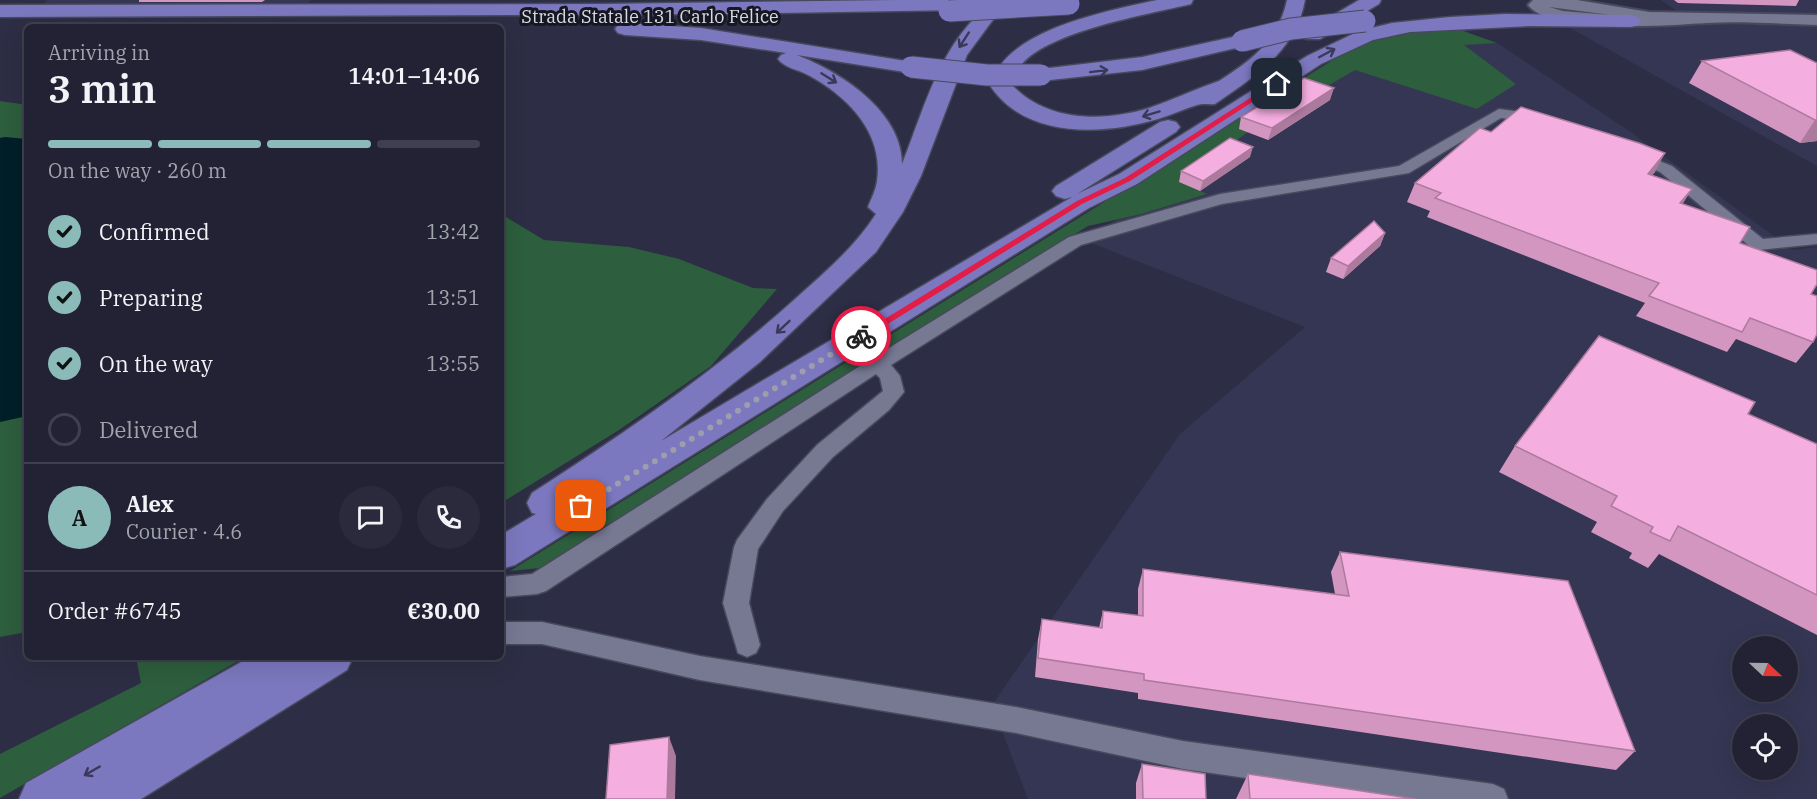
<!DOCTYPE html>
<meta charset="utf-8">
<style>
:root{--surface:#222234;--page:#2a2a3c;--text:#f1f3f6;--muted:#a2a4ac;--line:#3f3f4f;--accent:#8bbbb9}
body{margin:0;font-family:"IBM Plex Serif",serif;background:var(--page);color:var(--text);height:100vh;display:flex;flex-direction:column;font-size:22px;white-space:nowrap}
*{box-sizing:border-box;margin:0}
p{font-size:20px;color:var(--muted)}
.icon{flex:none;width:33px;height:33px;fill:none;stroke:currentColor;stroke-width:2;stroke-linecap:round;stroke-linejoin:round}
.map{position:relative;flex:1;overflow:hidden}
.side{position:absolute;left:24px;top:24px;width:480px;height:636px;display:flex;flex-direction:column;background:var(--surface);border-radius:9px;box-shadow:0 6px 24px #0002,0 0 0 2px var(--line)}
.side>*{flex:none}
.needle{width:39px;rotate:112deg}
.fabs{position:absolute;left:1732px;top:636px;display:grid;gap:12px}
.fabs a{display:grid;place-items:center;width:66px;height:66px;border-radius:50%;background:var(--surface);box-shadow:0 6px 24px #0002,0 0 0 2px var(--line);font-size:30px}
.pin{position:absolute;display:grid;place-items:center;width:51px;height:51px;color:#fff;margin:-26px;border-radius:12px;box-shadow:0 3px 9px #0006}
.courier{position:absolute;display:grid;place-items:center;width:60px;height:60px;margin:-30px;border:4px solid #e11d48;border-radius:50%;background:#fff;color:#222;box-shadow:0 2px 8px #0007}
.overview em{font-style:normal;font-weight:600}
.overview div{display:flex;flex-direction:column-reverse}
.overview{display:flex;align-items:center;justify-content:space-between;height:102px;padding:0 24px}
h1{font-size:39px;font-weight:600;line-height:45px}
.bar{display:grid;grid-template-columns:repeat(4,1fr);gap:9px 6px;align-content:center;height:72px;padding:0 24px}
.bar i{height:8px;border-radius:4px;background:var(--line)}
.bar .selected{background:var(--accent)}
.bar p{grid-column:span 4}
.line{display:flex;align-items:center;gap:15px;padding:0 24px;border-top:2px solid var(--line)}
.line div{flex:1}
.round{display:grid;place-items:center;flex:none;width:63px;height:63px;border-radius:32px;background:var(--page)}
ol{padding:0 24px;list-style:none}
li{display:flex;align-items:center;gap:18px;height:66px}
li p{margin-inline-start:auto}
li .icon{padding:6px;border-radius:50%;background:var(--accent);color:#111;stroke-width:4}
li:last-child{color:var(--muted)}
li i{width:33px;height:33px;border:3px solid var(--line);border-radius:50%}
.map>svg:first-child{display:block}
.built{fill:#353653;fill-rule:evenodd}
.green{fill:#2d5e3d}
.water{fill:#001f28}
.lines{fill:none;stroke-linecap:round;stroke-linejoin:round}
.minor-casing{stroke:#47495c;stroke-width:3}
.secondary-casing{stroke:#47495c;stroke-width:4}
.trunk-casing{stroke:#47495c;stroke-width:3}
.minor{fill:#777993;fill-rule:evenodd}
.secondary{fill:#777993;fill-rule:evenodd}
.trunk{fill:#7c78bf;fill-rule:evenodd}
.trunk-bridge-casing{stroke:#47495c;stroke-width:23;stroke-linecap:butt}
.trunk-bridge{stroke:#7c78bf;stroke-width:21}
.wall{fill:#d396c1}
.shaded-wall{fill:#ac7a9d}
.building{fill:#f5aee0;stroke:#ac7a9d;stroke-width:1.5}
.oneway{stroke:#3a3959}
.route{fill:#e11d48}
.done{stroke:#9c9dae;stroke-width:6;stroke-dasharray:0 10.8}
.labels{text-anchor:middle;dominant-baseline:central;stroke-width:6;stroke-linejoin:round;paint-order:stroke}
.far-street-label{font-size:18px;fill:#d7d9e7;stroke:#171722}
</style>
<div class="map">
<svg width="1817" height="799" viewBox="0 0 1817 799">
<rect width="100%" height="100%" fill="#2d2e45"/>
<!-- built -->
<g class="built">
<polygon points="47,0 311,0 308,3 41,7"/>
<polygon points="1661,0 1815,0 1817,1 1817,14 1681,14"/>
<polygon points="1703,25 1817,25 1817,166 1570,28"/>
<path d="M1365 42 1497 43 1632 133 1793 250 1817 247V799H1028L992 705 1180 434 1305 327 1086 241ZM1743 646H1788V692H1743ZM1743 724H1788V770H1743Z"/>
</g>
<!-- green -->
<g class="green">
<path d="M1455 28 1497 43 1464 45 1516 84 1477 109 1355 70 1248 132 1179 181 1207 194 1141 214 1088 226 540 568 510 571 1349 50C1382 33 1418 31 1455 28Z"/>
<polygon points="0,101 27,105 27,632 0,637"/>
<polygon points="501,214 544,240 629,247 679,259 753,288 777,289 711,366 619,430 501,503"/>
<polygon points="136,657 245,657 0,798 0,754 141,683"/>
</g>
<!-- water -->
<polygon class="water" points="5,137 27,139 27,416 0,422 0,138"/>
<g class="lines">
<!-- minor casing -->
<g class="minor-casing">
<g id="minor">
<polygon points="1499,109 1539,114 1546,118 1539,122 1501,118 1409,173 1222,204 1081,245 891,365 900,376 904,392 889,410 833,457 783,511 758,549 749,603 760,645 756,653 747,657 738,653 723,603 734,547 737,540 767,499 817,445 883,391 880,378 876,374 546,591 537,594 501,597 501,577 532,574 871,359 1069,237 1220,194 1399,166"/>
<polygon points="1632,150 1672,166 1763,239 1817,234 1817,244 1759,250 1753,249 1660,172 1627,158 1624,155"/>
<polygon points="501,622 542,622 700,656 1016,707 1183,741 1493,784 1504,789 1508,799 1391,799 1183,769 1016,733 700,680 542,644 501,644"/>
</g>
</g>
<!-- secondary casing -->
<g class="secondary-casing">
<path id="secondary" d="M1533 0H1577L1649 12 1817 15V25C1781 24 1743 21 1707 23 1671 25 1550 35 1528 5ZM1549 7 1611 15 1563 11Z"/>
</g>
<!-- trunk casing -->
<g class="trunk-casing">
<g id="trunk">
<polygon points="895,0 968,0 970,4 968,8 961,10 721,14 0,17 0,5 601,4"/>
<path d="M994 0H1015L992 21 967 55 921 176 903 212 876 252 760 362 661 441 1072 197 1065 199 1056 196 1052 191 1056 186 1160 122 1168 120 1176 122 1180 127 1176 132 1077 194 1119 174 1307 56 1359 31 1392 23 1450 17 1505 14 1631 15 1638 17 1641 21 1638 25 1631 27 1531 26 1410 32 1373 40 1321 64 1137 184 1089 208 515 565 501 569V535L536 514 532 513 527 503 532 493C623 434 713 373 794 300 824 273 854 248 876 214L868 207C871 199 876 190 877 181 884 133 848 97 810 76 800 70 784 68 778 59L781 55 786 53 701 40 625 35 618 33 615 29 618 25 625 23 701 28 918 63 922 67 918 71 911 73 797 55C840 72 902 111 902 164 927 102 939 44 994 0Z"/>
<path d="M1157 0H1193L1191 4C1150 14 1042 32 1019 68 1015 73 1014 80 1013 86 1048 122 1104 122 1149 108 1173 100 1195 89 1219 81 1253 59 1278 41 1287 0H1305C1296 51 1255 76 1215 104 1209 105 1203 103 1197 105 1184 109 1171 115 1158 119 1104 135 1027 139 991 87 1001 30 1108 11 1157 0Z"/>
<polygon points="1359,0 1381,0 1379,4 1320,39 1306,39 1303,35 1306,31"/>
<polygon points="1242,35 1249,37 1252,41 1249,45 1142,70 1041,81 1033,80 1030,75 1033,70 1041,69 1142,57"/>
<polygon points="250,657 353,657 347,670 141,799 19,799 26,783"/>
</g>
</g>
<!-- minor -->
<use href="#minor" class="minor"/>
<!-- secondary -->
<use href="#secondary" class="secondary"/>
<!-- trunk -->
<use href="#trunk" class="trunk"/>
<!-- trunk-bridge casing -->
<g class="trunk-bridge-casing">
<g id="trunk-bridge">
<polyline points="949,11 1069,4"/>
<polyline points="1242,41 1291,29 1365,21"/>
<polyline points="911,67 987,75 1041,75"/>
</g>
</g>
<!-- trunk-bridge -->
<use href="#trunk-bridge" class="trunk-bridge"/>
</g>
<!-- wall -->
<g class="wall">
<polygon points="139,0 265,0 262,2 139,2"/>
<polygon points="1674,0 1799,0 1796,6 1678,3"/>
<polygon points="1702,61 1817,63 1817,141 1800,143 1689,83"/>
<polygon points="1330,100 1268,140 1239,129 1241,117"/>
<polygon points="1491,132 1655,172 1652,175 1692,189 1682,204 1740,243 1811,294 1813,342 1796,363 1736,339 1727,352 1636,316 1645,303 1427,217 1430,211 1407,202 1415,183"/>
<polygon points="1250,157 1200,191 1179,182 1181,171"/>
<polygon points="1385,233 1380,246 1343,279 1326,272 1331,258"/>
<polygon points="1748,414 1817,444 1817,635 1659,554 1648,568 1629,558 1632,553 1591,532 1597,522 1499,472 1515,446"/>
<polygon points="1340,552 1635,751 1616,770 1138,699 1138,693 1035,677 1038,639 1042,619 1099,628 1103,611 1138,616 1138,589 1143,569 1335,594 1331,572"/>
<polygon points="1142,764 1206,799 1136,799 1136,783"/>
<polygon points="1248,774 1415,799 1236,799"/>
</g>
<!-- shaded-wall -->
<g class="shaded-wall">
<polygon points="1334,88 1330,100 1268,140 1272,128"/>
<polygon points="1815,120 1817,120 1817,141 1800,143"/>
<polygon points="1253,147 1250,157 1200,191 1203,181"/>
<polygon points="1665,153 1655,172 1637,193 1648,174"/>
<polygon points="1692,189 1680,208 1680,203"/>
<polygon points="1385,233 1380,246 1343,279 1348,266"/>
<polygon points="669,737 676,756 675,799 667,799"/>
</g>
<!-- building -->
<g class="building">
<polygon points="1790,50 1817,63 1817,120 1815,120 1702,61"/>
<polygon points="1304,78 1334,88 1272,128 1241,117"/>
<polygon points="1521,107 1639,143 1665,153 1648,174 1692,189 1680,203 1750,227 1740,243 1817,270 1817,284 1811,294 1817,296 1817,334 1813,342 1750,318 1742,332 1649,296 1659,283 1435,198 1441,193 1415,183 1480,128 1491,132"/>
<polygon points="1230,138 1253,147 1203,181 1181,171"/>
<polygon points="1374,221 1385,233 1348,266 1331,258"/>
<polygon points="1599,336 1755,402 1748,414 1817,444 1817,595 1678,526 1670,541 1650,532 1653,527 1611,506 1617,496 1515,446"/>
<polygon points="1340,552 1568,581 1635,751 1144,680 1144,674 1038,658 1042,619 1102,628 1103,611 1143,616 1143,569 1349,596"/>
<polygon points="669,737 667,799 606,799 610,745"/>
<polygon points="1142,764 1205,774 1206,799 1143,799"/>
<polygon points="1248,774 1415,799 1250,799"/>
</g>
<!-- one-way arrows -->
<defs><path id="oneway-shaft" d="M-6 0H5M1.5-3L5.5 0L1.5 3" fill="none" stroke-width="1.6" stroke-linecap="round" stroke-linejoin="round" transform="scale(1.5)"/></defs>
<g class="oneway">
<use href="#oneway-shaft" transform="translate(964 40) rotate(123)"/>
<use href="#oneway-shaft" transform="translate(1327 53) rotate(-28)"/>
<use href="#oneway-shaft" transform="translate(1099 71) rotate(-7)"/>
<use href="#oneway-shaft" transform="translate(829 78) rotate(32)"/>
<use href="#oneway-shaft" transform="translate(1151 114) rotate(163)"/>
<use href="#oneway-shaft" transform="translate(783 327) rotate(137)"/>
<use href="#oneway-shaft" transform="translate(92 771) rotate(150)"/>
</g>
<!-- route -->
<polygon class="route" points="1275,82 1280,84 1130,181 1082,204 865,338 857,336 1077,201 1125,178"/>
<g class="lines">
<!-- done -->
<polyline class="done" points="581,506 861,336"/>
</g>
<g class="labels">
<!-- far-street labels -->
<g class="far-street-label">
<text x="650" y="16">Strada Statale 131 Carlo Felice</text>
</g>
</g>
</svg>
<div class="fabs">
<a><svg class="needle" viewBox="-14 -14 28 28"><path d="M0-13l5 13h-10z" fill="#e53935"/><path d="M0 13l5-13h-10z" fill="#a2a4ac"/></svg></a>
<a><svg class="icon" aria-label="locate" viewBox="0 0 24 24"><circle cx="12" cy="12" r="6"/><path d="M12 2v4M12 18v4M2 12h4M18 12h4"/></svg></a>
</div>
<div class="pin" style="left:581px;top:506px;background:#ea580c"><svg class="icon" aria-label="bag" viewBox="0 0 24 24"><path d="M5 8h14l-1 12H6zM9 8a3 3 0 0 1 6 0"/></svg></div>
<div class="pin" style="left:1277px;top:84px;background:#1f2937"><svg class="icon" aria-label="home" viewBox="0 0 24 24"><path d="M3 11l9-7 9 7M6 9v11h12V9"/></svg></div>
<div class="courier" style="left:861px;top:336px"><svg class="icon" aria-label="bike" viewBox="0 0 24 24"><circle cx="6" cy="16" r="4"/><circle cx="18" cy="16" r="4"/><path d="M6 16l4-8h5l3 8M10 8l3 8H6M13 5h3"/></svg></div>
<section class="side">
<div class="overview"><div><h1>3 min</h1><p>Arriving in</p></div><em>14:01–14:06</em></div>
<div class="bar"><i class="selected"></i><i class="selected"></i><i class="selected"></i><i></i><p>On the way · 260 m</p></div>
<ol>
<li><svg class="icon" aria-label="check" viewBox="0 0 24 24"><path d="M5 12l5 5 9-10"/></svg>Confirmed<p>13:42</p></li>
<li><svg class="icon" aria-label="check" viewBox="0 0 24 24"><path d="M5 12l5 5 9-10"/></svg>Preparing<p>13:51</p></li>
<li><svg class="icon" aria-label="check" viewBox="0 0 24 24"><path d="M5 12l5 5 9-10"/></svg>On the way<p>13:55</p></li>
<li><i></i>Delivered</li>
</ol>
<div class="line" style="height:108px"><b class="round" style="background:var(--accent);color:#111">A</b><div><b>Alex</b><p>Courier · 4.6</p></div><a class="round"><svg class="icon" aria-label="chat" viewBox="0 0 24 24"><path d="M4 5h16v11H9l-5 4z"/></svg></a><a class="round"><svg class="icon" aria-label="phone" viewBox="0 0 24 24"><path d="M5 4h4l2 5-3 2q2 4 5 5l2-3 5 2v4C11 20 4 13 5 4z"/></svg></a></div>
<div class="line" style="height:78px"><div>Order #6745</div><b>€30.00</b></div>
</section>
</div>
